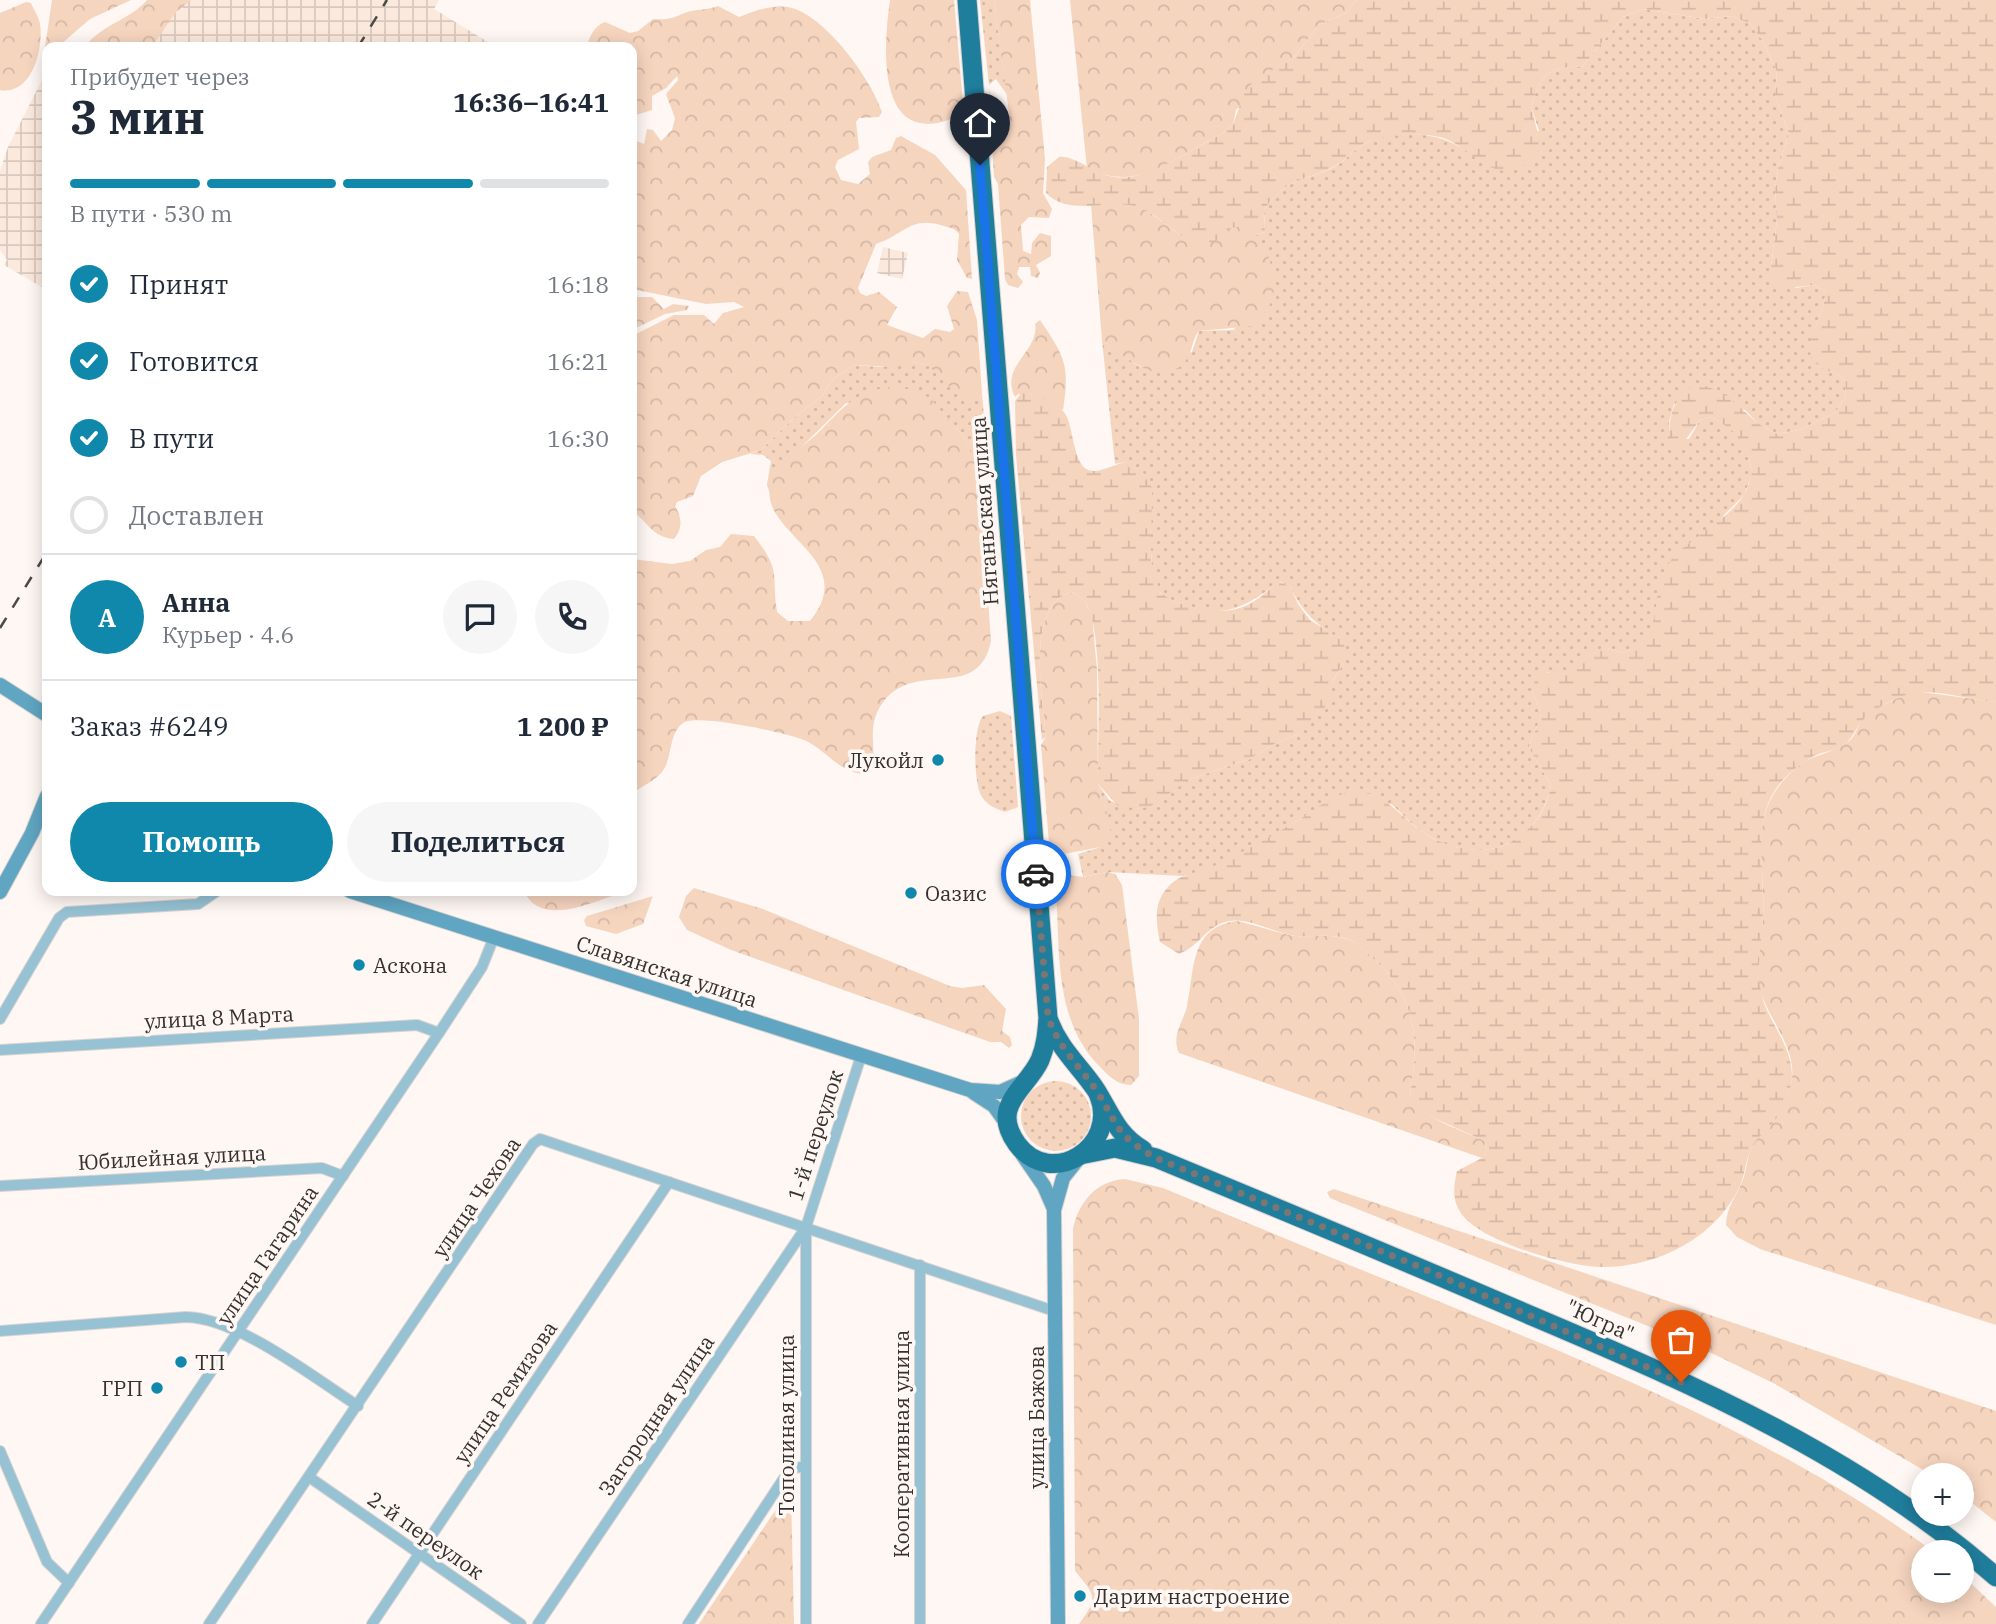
<!DOCTYPE html>
<html lang="ru">
<meta charset="utf-8">
<style>
:root{--surface:#fff;--page:#f6f6f7;--text:#1f2937;--muted:#747a83;--line:#e0e1e3;--accent:#1088ac}
body{margin:0;font-family:"IBM Plex Serif",serif;background:var(--page);color:var(--text);height:100vh;display:flex;flex-direction:column;font-size:26px;white-space:nowrap}
*{box-sizing:border-box;margin:0}
p{font-size:23px;color:var(--muted)}
.icon{flex:none;width:38px;height:38px;fill:none;stroke:currentColor;stroke-width:2;stroke-linecap:round;stroke-linejoin:round}
.map{position:relative;flex:1;overflow:hidden}
.side{position:absolute;left:42px;top:42px;width:595px;height:854px;display:flex;flex-direction:column;background:var(--surface);border-radius:14px;box-shadow:0 4px 18px #0003}
.side>*{flex:none}
.controls{position:absolute;left:1911px;top:1463px;display:grid;gap:14px}
.controls a{display:grid;place-items:center;width:63px;height:63px;border-radius:50%;background:var(--surface);box-shadow:0 4px 18px #0003;font-size:35px}
.pin{position:absolute;display:grid;place-items:center;width:60px;height:60px;color:#fff;margin:-72px -30px;border-radius:50% 50% 50% 0;rotate:-45deg;box-shadow:0 0 7px #0007}
.pin .icon{rotate:45deg}
.courier{position:absolute;display:grid;place-items:center;width:70px;height:70px;margin:-35px;border:5px solid #1a73e8;border-radius:50%;background:#fff;color:#222;box-shadow:0 2px 9px #0007}
.overview em{font-style:normal;font-weight:800}
.overview div{display:flex;flex-direction:column-reverse}
.overview{display:flex;align-items:center;justify-content:space-between;height:119px;padding:0 28px}
h1{font-size:46px;font-weight:800;line-height:52px}
.bar{display:grid;grid-template-columns:repeat(4,1fr);gap:10px 7px;align-content:center;height:84px;padding:0 28px}
.bar i{height:9px;border-radius:5px;background:var(--line)}
.bar .selected{background:var(--accent)}
.bar p{grid-column:span 4}
.line{display:flex;align-items:center;gap:18px;padding:0 28px;border-top:2px solid var(--line)}
.line div{flex:1}
.round{display:grid;place-items:center;flex:none;width:74px;height:74px;border-radius:37px;background:var(--page)}
ol{padding:0 28px;list-style:none}
li{display:flex;align-items:center;gap:21px;height:77px}
li p{margin-inline-start:auto}
li .icon{padding:7px;border-radius:50%;background:var(--accent);color:#fff;stroke-width:4}
li:last-child{color:var(--muted)}
li i{width:38px;height:38px;border:4px solid var(--line);border-radius:50%}
.primary-button{display:flex;gap:14px;margin-top:auto;padding:14px 28px}
.primary-button a{flex:1;height:80px;border-radius:42px;background:var(--accent);color:#fff;font-size:28px;font-weight:800;line-height:80px;text-align:center}
.primary-button a+a{background:var(--page);color:var(--text)}
.map>svg:first-child{display:block}
.industrial{fill:url(#industrial-grid)}
.grass{fill:url(#grass-dots)}
.forest{fill:url(#forest-crowns)}
.wetland{fill:url(#wetland-marsh)}
.lines{fill:none;stroke-linecap:round;stroke-linejoin:round}
.street-casing{stroke:#dad3d0;stroke-width:12}
.secondary-casing{stroke:#dad3d0;stroke-width:16}
.highway-casing{stroke:#dad3d0;stroke-width:21}
.street{stroke:#96c2d4;stroke-width:10}
.secondary{stroke:#60a6c2;stroke-width:14}
.highway{stroke:#207e9d;stroke-width:19}
.rail{stroke:#4d4945;stroke-width:2.5;stroke-dasharray:12 12;stroke-linecap:butt}
.done{stroke:#7b7673;stroke-width:7;stroke-dasharray:0 12.6}
.route{stroke:#1a73e8;stroke-width:9}
.poi-dot{fill:#1088ac;stroke:#fef7f3;stroke-width:2.5}
.labels{text-anchor:middle;dominant-baseline:central;stroke-width:7;stroke-linejoin:round;paint-order:stroke}
.street-label{font-size:21px;fill:#35312e;stroke:#fef7f3}
.poi-label{font-size:21px;fill:#35312e;stroke:#fef7f3;text-anchor:start}
</style>
<div class="map">
<svg width="1996" height="1624" viewBox="0 0 1996 1624">
<defs>
<pattern id="industrial-grid" width="8" height="8" patternUnits="userSpaceOnUse" patternTransform="scale(1.75)"><rect width="8" height="8" fill="#fce9dd"/><path d="M0 4h8M4 0v8" fill="none" stroke="#d9c8be"/></pattern>
<pattern id="grass-dots" width="8" height="8" patternUnits="userSpaceOnUse" patternTransform="scale(1.75)"><rect width="8" height="8" fill="#f6d5bf"/><path d="M2 2h.1M6 6h.1" fill="none" stroke="#d4b7a4" stroke-width="1.8" stroke-linecap="round"/></pattern>
<pattern id="forest-crowns" width="20" height="18" patternUnits="userSpaceOnUse" patternTransform="scale(1.75)"><rect width="20" height="18" fill="#f6d5bf"/><path d="M2 6a3 3 0 1 1 6 0M12 15a3 3 0 1 1 6 0" fill="none" stroke="#d4b7a4"/></pattern>
<pattern id="wetland-marsh" width="20" height="14" patternUnits="userSpaceOnUse" patternTransform="scale(1.75)"><rect width="20" height="14" fill="#f6d5bf"/><path d="M1 5h8M5 5V1M11 12h8M15 12V8" fill="none" stroke="#d4b7a4"/></pattern>
</defs>
<rect width="100%" height="100%" fill="#fef7f3"/>
<!-- industrial -->
<g class="industrial">
<polygon points="185,0 439,0 434,9 496,47 142,47"/>
<polygon points="47,76 47,290 4,265 7,260 0,250 0,171 8,147 42,80"/>
<polygon points="883,247 908,253 902,279 877,273"/>
</g>
<!-- grass -->
<g class="grass">
<polygon points="980,0 994,0 1007,95 996,79 989,85"/>
<path d="M1643 9 1705 19 1732 16 1750 24 1763 41 1777 72 1775 95 1789 134 1778 168 1775 189 1777 220 1771 267 1796 288 1813 285 1825 291C1827 313 1799 347 1816 364 1825 371 1836 372 1845 380L1846 396 1835 413 1799 430 1777 434 1759 424 1745 410 1674 404 1669 422V439H1689L1700 420 1711 417 1734 430 1747 447 1752 475 1744 495 1724 515 1642 644 1624 653 1607 648 1564 673 1547 672 1532 691C1548 724 1537 718 1529 748L1551 785C1538 848 1477 868 1424 833 1412 825 1402 813 1391 804L1313 811 1256 846 1206 871 1183 876 1107 872 1083 877 1078 854 1101 847 1108 817 1098 784 1110 801 1140 809 1190 779 1250 759 1274 744 1299 734 1344 663 1342 640C1317 626 1302 612 1290 586L1280 582C1245 606 1225 621 1181 604 1174 601 1164 598 1159 591 1147 574 1154 552 1149 533 1144 509 1133 486 1126 462L1115 464 1102 340 1140 367 1192 352 1199 331 1234 330 1269 259 1256 235 1265 232 1264 209C1289 177 1299 183 1332 168 1345 162 1354 149 1366 143 1393 129 1436 132 1460 147L1539 131 1531 106C1541 76 1548 65 1582 67L1623 17Z"/>
<polygon points="916,362 929,366 979,398 982,394 988,461 980,477 964,437 947,418 846,403 775,473 772,502 767,484 771,461 763,455 750,454 761,450 796,416 822,396 833,379 854,365 880,367"/>
<path d="M1000 711 1011 716 1018 807 1005 812C996 809 987 805 982 797 973 784 973 727 983 716Z"/>
<circle cx="1056" cy="1116" r="35"/>
</g>
<!-- forest -->
<g class="forest">
<polygon points="52,0 131,0 90,19 60,45 45,47"/>
<path d="M147 0H191L175 13 152 47H85C101 24 129 21 147 0Z"/>
<path d="M890 0H954L963 103 956 117C876 151 883 49 890 0Z"/>
<polygon points="994,0 1030,0 1045,159 1043,193 1052,209 1049,218 1029,217 1021,225 1023,251 1031,254 1032,243 1040,233 1051,236 1051,256 1036,265 1040,273 1038,278 1031,276 1030,267 1019,267 1017,274 1023,282 1018,288 1008,285 1005,279 998,184 994,177 989,90 998,125 1010,129 1010,121"/>
<path d="M1070 0H1356L1346 13 1319 25 1295 56 1276 68 1236 110 1233 125 1222 134C1172 157 1144 193 1087 169Z"/>
<path d="M26 2 31 3C34 10 39 17 40 24 44 48 32 96 0 90V13Z"/>
<path d="M718 6 739 17C755 11 774 3 792 8 827 18 871 79 882 112L879 117 859 118 856 122 859 149 838 160 835 167 841 180 858 184 870 174 868 162 872 157 891 150 896 138 901 136 935 155 966 190 972 279 967 278 957 260 959 234C954 228 951 228 944 226 911 215 905 234 876 244L858 288 860 293 866 296 879 292 897 307 887 325 923 338 935 329 950 332 954 329 947 306 957 291 968 292 977 320 982 394 979 398H970L953 390 929 366 916 362 891 367 854 365 833 379 822 396 796 416 761 450 722 462 701 476 693 496 677 502 675 506C682 518 683 528 674 539 651 537 648 521 632 511V336L674 315H704L714 324 723 313 744 307 734 302 706 304 632 289V139L644 144 647 129 653 130 661 141 672 130 675 118 666 94 678 80 677 76 666 88 652 96V110L636 115 632 99V47H587C589 37 594 26 605 22L630 33 638 31 653 19C679 21 678 12 697 10 705 9 710 9 718 6Z"/>
<path d="M1091 205C1105 205 1125 202 1139 207 1158 215 1173 234 1193 240 1217 248 1223 223 1242 227 1266 231 1279 279 1272 300 1268 310 1260 318 1253 326L1199 331C1191 340 1193 352 1185 362 1162 391 1123 355 1102 340Z"/>
<polygon points="632,297 652,297 664,309 673,304 689,306 687,310 665,314 632,330"/>
<path d="M1040 320C1065 357 1070 365 1063 410L1031 394H1018L1015 397C999 366 1040 351 1035 324Z"/>
<path d="M895 387 913 390 930 398 964 437 979 472 991 641C978 703 917 659 884 701 863 728 880 751 870 773 844 779 826 749 804 740 787 733 696 713 683 723 668 734 673 758 662 772 654 782 640 786 632 795V559L672 564 690 561 706 550 720 547 731 534 754 536C782 572 771 572 777 612L788 621H810C866 552 740 531 776 472 787 455 809 443 823 428 845 405 861 388 895 387Z"/>
<path d="M1073 592 1084 600 1092 616 1097 670 1098 784 1111 826 1109 838 1101 847 1058 855 1049 843 1041 745 1046 737C1043 700 1024 602 1073 592Z"/>
<path d="M1914 691 1996 702V1325L1760 1249 1737 1237 1726 1225C1726 1208 1736 1197 1742 1182 1748 1169 1746 1153 1755 1141 1771 1122 1789 1106 1792 1078 1796 1042 1761 1013 1758 978 1756 958 1762 935 1763 915 1766 856 1744 813 1797 767 1812 754 1833 754 1849 741 1856 736 1857 726 1863 719 1876 706 1898 698 1914 691Z"/>
<path d="M1107 872 1115 874 1122 885 1139 1019V1076L1131 1085C1117 1085 1109 1076 1099 1066 1054 1020 1060 952 1056 891L1058 883 1069 875 1083 877Z"/>
<polygon points="694,888 763,909 950,986 962,988 984,985 1006,1009 1002,1031 1010,1037 1012,1045 1009,1048 1001,1042 990,1042 731,950 687,930 679,917 686,896"/>
<path d="M524 891H626C599 899 541 930 524 891Z"/>
<polygon points="653,896 643,924 616,934 586,926 584,920 587,916"/>
<path d="M1237 921C1255 925 1271 931 1289 935 1308 939 1328 932 1347 939 1359 943 1368 953 1377 962 1418 1002 1419 1042 1410 1095 1425 1120 1459 1129 1485 1141L1487 1151 1482 1158 1179 1053C1171 1035 1183 1023 1187 1006 1195 970 1189 927 1237 921Z"/>
<path d="M1125 1179 1163 1188C1269 1232 1376 1276 1482 1319 1638 1383 1797 1451 1934 1552H1923V1591H1962V1575L1996 1607V1624H1079C1098 1598 1096 1596 1075 1571L1073 1228C1080 1201 1096 1181 1125 1179Z"/>
<polygon points="1334,1189 1996,1411 1996,1522 1962,1495 1962,1475 1932,1475 1775,1384 1695,1345 1330,1198 1327,1192"/>
<polygon points="791,1494 794,1624 699,1624 785,1496"/>
</g>
<!-- wetland -->
<g class="wetland">
<path d="M1356 0H1996V702C1939 696 1917 677 1866 717 1855 726 1854 741 1839 748 1831 751 1822 752 1814 756 1743 796 1765 848 1763 914 1762 944 1754 973 1764 1003 1773 1027 1792 1048 1792 1076 1792 1093 1780 1115 1769 1128 1764 1134 1757 1137 1754 1143 1745 1157 1746 1174 1739 1188 1714 1239 1656 1268 1600 1267 1566 1266 1486 1243 1463 1216 1452 1202 1453 1188 1457 1171L1482 1158 1487 1151 1485 1141 1436 1119 1417 1107 1410 1095C1419 1042 1418 1002 1377 962 1369 954 1359 944 1348 939 1329 932 1309 939 1290 935 1269 931 1244 914 1222 923 1206 929 1197 947 1179 954L1160 942C1156 922 1153 903 1168 887 1180 873 1200 873 1216 865 1245 851 1272 836 1300 819 1313 811 1331 796 1346 793 1380 785 1400 817 1424 833 1449 850 1489 857 1514 840 1536 826 1546 810 1551 785L1529 748C1537 718 1548 724 1532 691L1536 676C1564 665 1564 681 1586 651L1607 648 1624 653C1671 631 1645 598 1669 563 1692 531 1759 510 1750 463 1745 438 1732 429 1711 417L1700 420 1679 449 1669 439C1669 414 1674 394 1698 383L1723 393 1759 424 1777 434 1799 430 1835 413 1846 396 1845 380C1836 372 1824 371 1816 364 1798 347 1827 314 1825 291L1813 285 1781 289 1773 279 1771 267 1777 220 1775 189 1778 168 1789 134 1775 95 1777 72 1763 41 1750 24 1732 16 1705 19 1643 9 1623 17 1582 67C1548 65 1541 76 1531 106L1541 146C1534 158 1523 170 1508 171 1483 171 1467 147 1446 139 1429 132 1383 134 1366 143 1354 149 1345 162 1331 168 1299 183 1289 177 1264 209L1265 232 1256 235C1224 213 1229 244 1205 243 1178 243 1159 211 1134 206 1106 200 1068 216 1046 193L1047 167 1059 157C1076 155 1094 175 1114 177 1149 182 1189 149 1222 134L1233 125 1244 93 1254 81 1295 56 1319 25 1346 13Z"/>
<path d="M1022 392C1034 394 1053 401 1062 410 1076 422 1070 471 1094 471 1102 471 1116 464 1126 462L1145 474 1152 488 1151 561 1160 593C1186 610 1225 619 1253 602 1262 596 1271 588 1279 582L1290 586 1298 604 1310 620 1342 640 1345 648 1344 663 1333 680 1325 707 1315 720 1299 734 1274 744 1250 759 1190 779 1151 806 1140 809 1118 806 1098 784C1097 745 1105 632 1085 602 1082 598 1077 595 1073 592 1024 602 1043 700 1046 737L1042 740 1016 455 1015 401Z"/>
</g>
<g class="lines">
<!-- street casing -->
<g class="street-casing">
<g id="street">
<polyline points="0,1019 59,918 67,912 198,904 217,891"/>
<polyline points="0,1050 417,1025 439,1033"/>
<polyline points="0,1186 322,1168 343,1176"/>
<polyline points="806,1227 806,1624"/>
<path d="M0 1331 186 1317C238 1318 313 1377 358 1406"/>
<polyline points="0,1451 47,1562 69,1583"/>
<polyline points="309,1477 521,1624"/>
<polyline points="41,1624 439,1033 482,967 494,937"/>
<polyline points="209,1624 533,1144 540,1139 1057,1312"/>
<polyline points="372,1624 669,1182"/>
<polyline points="538,1624 806,1227 861,1056"/>
<polyline points="688,1624 786,1475 792,1469 805,1466"/>
<polyline points="920,1624 920,1265"/>
</g>
</g>
<!-- secondary casing -->
<g class="secondary-casing">
<g id="secondary">
<polyline points="0,685 47,715"/>
<polyline points="350,891 970,1090 1000,1092 1022,1082"/>
<polyline points="0,892 32,833 47,796"/>
<polyline points="974,1093 994,1106 1009,1127"/>
<polyline points="1022,1154 1044,1186 1054,1209"/>
<polyline points="1058,1624 1054,1210 1063,1178 1079,1158"/>
</g>
</g>
<!-- highway casing -->
<g class="highway-casing">
<g id="highway">
<path d="M967 0 1048 1018C1047 1032 1046 1046 1040 1060 1027 1089 989 1105 1017 1144 1051 1190 1119 1147 1099 1096"/>
<path d="M1049 1021C1060 1050 1080 1066 1096 1090 1111 1114 1117 1135 1143 1150"/>
<path d="M1085 1154 1115 1148 1156 1158C1282 1210 1407 1262 1532 1316 1695 1385 1862 1458 1996 1577"/>
</g>
</g>
<!-- street -->
<use href="#street" class="street"/>
<!-- secondary -->
<use href="#secondary" class="secondary"/>
<!-- highway -->
<use href="#highway" class="highway"/>
<!-- rail -->
<g class="rail">
<polyline points="358,47 387,0"/>
<polyline points="0,628 47,552"/>
</g>
</g>
<g class="lines">
<!-- done -->
<path class="done" d="M1036 874 1048 1017C1060 1050 1078 1064 1096 1090 1120 1127 1114 1134 1156 1158L1422 1268 1681 1382"/>
<!-- route -->
<polyline class="route" points="980,165 1036,874"/>
</g>
<!-- markers -->
<g class="poi-dot">
<circle cx="938" cy="760" r="7"/>
<circle cx="911" cy="893" r="7"/>
<circle cx="359" cy="965" r="7"/>
<circle cx="181" cy="1362" r="7"/>
<circle cx="157" cy="1388" r="7"/>
<circle cx="1080" cy="1596" r="7"/>
</g>
<g class="labels">
<!-- street labels -->
<g class="street-label">
<text transform="translate(984 511) rotate(-94)">Няганьская улица</text>
<text transform="translate(667 971) rotate(18)">Славянская улица</text>
<text transform="translate(219 1017) rotate(-3)">улица 8 Марта</text>
<text transform="translate(815 1135) rotate(-72)">1-й переулок</text>
<text transform="translate(172 1157) rotate(-3)">Юбилейная улица</text>
<text transform="translate(476 1197) rotate(-56)">улица Чехова</text>
<text transform="translate(267 1255) rotate(-56)">улица Гагарина</text>
<text transform="translate(1600 1320) rotate(24)">"Югра"</text>
<text transform="translate(505 1392) rotate(-56)">улица Ремизова</text>
<text transform="translate(656 1415) rotate(-56)">Загородная улица</text>
<text transform="translate(1036 1417) rotate(-90)">улица Бажова</text>
<text transform="translate(786 1425) rotate(-90)">Тополиная улица</text>
<text transform="translate(901 1444) rotate(-90)">Кооперативная улица</text>
<text transform="translate(426 1535) rotate(35)">2-й переулок</text>
</g>
<!-- poi labels -->
<g class="poi-label">
<text x="924" y="760" text-anchor="end">Лукойл</text>
<text x="925" y="893">Оазис</text>
<text x="373" y="965">Аскона</text>
<text x="195" y="1362">ТП</text>
<text x="143" y="1388" text-anchor="end">ГРП</text>
<text x="1094" y="1596">Дарим настроение</text>
</g>
</g>
</svg>
<div class="controls">
<a>+</a>
<a>−</a>
</div>
<div class="pin" style="left:1681px;top:1382px;background:#ea580c"><svg class="icon" aria-label="bag" viewBox="0 0 24 24"><path d="M5 8h14l-1 12H6zM9 8a3 3 0 0 1 6 0"/></svg></div>
<div class="pin" style="left:980px;top:165px;background:#1f2937"><svg class="icon" aria-label="home" viewBox="0 0 24 24"><path d="M3 11l9-7 9 7M6 9v11h12V9"/></svg></div>
<div class="courier" style="left:1036px;top:874px"><svg class="icon" aria-label="car" viewBox="0 0 24 24"><path d="M5 17H2v-5l4-1 3-4h7l3 4 3 1v5h-3M9 17h6M6 11h13"/><circle cx="7" cy="17" r="2"/><circle cx="17" cy="17" r="2"/></svg></div>
<section class="side">
<div class="overview"><div><h1>3 мин</h1><p>Прибудет через</p></div><em>16:36–16:41</em></div>
<div class="bar"><i class="selected"></i><i class="selected"></i><i class="selected"></i><i></i><p>В пути · 530 m</p></div>
<ol>
<li><svg class="icon" aria-label="check" viewBox="0 0 24 24"><path d="M5 12l5 5 9-10"/></svg>Принят<p>16:18</p></li>
<li><svg class="icon" aria-label="check" viewBox="0 0 24 24"><path d="M5 12l5 5 9-10"/></svg>Готовится<p>16:21</p></li>
<li><svg class="icon" aria-label="check" viewBox="0 0 24 24"><path d="M5 12l5 5 9-10"/></svg>В пути<p>16:30</p></li>
<li><i></i>Доставлен</li>
</ol>
<div class="line" style="height:126px"><b class="round" style="background:var(--accent);color:#fff">А</b><div><b>Анна</b><p>Курьер · 4.6</p></div><a class="round"><svg class="icon" aria-label="chat" viewBox="0 0 24 24"><path d="M4 5h16v11H9l-5 4z"/></svg></a><a class="round"><svg class="icon" aria-label="phone" viewBox="0 0 24 24"><path d="M5 4h4l2 5-3 2q2 4 5 5l2-3 5 2v4C11 20 4 13 5 4z"/></svg></a></div>
<div class="line" style="height:91px"><div>Заказ #6249</div><b>1 200 ₽</b></div>
<div class="primary-button"><a>Помощь</a><a>Поделиться</a></div>
</section>
</div>
